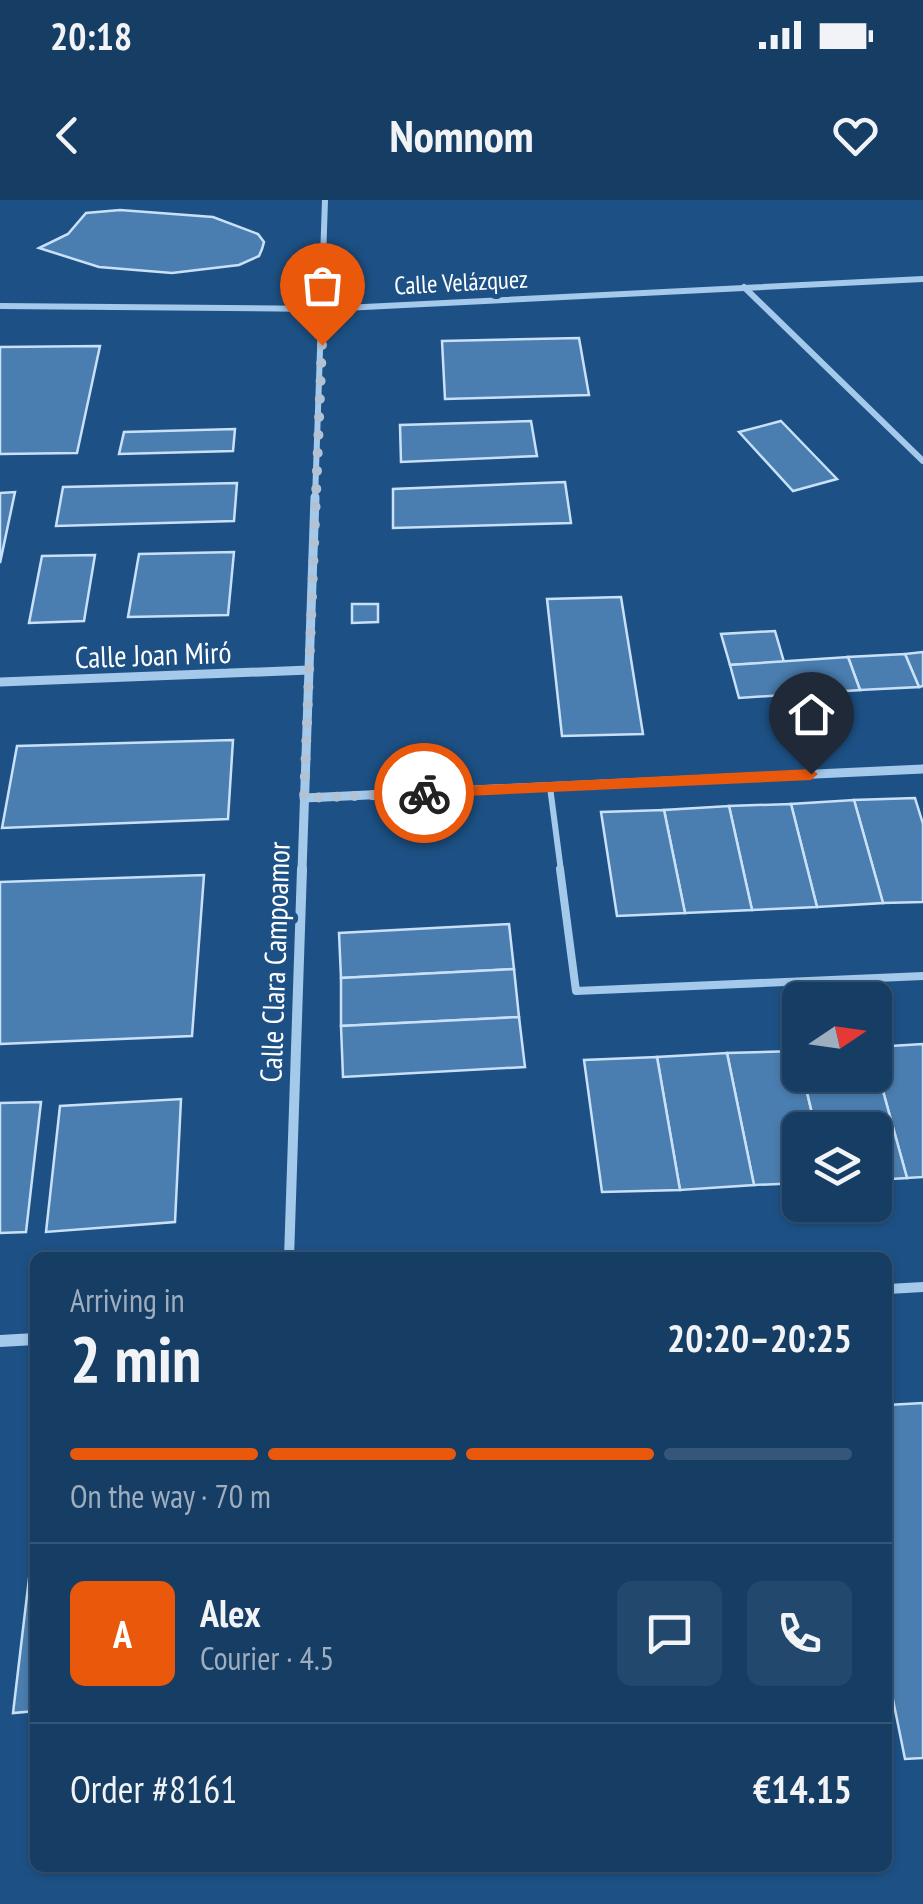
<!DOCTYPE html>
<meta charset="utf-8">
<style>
:root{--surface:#163d64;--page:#23486d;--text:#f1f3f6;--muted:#9eaebf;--line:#355678;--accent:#ea580c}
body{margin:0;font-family:"PT Sans Narrow",sans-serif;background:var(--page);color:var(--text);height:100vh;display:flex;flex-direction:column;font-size:38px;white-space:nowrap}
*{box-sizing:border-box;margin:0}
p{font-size:32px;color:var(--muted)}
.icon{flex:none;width:55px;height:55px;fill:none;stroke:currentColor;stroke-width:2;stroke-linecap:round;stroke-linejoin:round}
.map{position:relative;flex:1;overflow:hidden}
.sheet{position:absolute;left:30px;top:1052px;width:862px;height:620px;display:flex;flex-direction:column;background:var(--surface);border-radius:15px;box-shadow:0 2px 8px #0004,0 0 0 2px var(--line)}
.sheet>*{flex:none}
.needle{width:65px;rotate:77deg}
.controls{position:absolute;left:782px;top:782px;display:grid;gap:20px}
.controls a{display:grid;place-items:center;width:110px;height:110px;border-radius:15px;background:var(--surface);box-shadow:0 2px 8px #0004,0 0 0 2px var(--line);font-size:50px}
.pin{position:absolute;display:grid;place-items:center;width:85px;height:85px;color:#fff;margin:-102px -42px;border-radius:50% 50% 50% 0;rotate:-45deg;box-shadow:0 0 10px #0007}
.pin .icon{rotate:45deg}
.courier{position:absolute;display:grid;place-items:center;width:100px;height:100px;margin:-50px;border:8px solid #ea580c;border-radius:50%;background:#fff;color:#222;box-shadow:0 2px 12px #0007}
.headline em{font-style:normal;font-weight:800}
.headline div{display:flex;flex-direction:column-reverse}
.headline{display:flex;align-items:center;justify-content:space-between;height:170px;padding:0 40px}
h1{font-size:65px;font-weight:800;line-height:75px}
.bar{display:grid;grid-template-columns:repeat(4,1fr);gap:15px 10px;align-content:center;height:120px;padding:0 40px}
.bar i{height:12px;border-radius:8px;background:var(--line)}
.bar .current{background:var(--accent)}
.bar p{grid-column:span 4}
.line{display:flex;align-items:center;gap:25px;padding:0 40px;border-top:2px solid var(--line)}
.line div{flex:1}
.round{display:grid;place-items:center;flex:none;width:105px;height:105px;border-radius:15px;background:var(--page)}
.status{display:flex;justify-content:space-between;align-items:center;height:70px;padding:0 50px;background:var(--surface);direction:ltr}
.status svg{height:28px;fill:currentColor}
header{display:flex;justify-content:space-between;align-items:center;height:130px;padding:0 40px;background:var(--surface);font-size:45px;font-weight:800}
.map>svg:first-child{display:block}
.building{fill:#4a7eb0;stroke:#c9e1f8;stroke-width:2.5}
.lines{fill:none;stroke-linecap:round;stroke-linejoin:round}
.lane-far1{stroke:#a4c9eb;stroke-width:6}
.lane{stroke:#a4c9eb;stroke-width:8}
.street-far3{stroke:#a4c9eb;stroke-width:6}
.street-far2{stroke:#a4c9eb;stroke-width:9}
.street-far1{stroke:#a4c9eb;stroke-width:10}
.street{stroke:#a4c9eb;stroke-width:12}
.route{fill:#ea580c}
.done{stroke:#b0c2d4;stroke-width:10;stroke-dasharray:0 18}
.labels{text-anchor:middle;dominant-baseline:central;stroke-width:10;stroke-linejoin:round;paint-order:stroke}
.far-street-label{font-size:25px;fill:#fff;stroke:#1d5185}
.street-label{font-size:30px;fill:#fff;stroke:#1d5185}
</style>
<div class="status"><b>20:18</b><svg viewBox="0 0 49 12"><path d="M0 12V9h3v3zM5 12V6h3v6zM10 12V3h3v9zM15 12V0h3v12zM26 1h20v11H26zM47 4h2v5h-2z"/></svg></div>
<header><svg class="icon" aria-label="back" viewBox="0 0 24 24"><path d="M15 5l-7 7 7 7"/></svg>Nomnom<svg class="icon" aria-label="heart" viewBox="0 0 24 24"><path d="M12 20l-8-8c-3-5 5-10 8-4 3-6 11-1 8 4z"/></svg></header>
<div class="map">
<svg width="923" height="1704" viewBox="0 0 923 1704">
<rect width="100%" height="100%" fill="#1d5185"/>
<!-- building -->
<g class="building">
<polygon points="120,10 213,17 258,34 264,42 262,49 259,56 239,65 172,73 99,67 39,48 68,34 86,13"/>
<polygon points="579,138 589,195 445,199 442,141"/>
<polygon points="100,146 77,253 0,254 0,147"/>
<polygon points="531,221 537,256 401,262 400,225"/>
<polygon points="781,221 837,279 793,291 739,232"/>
<polygon points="235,229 233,251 119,254 124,232"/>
<polygon points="565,282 571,323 393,328 393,289"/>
<polygon points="237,283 234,321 56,326 63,287"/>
<polygon points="15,292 0,363 0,293"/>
<polygon points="234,352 228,415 128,417 139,354"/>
<polygon points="95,355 84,421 29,423 42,356"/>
<polygon points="621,397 643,534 562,536 547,399"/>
<polygon points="352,404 378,404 378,422 352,423"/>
<polygon points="775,431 784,462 730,465 721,434"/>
<polygon points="923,452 923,486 919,487 905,454"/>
<polygon points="905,454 919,487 860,490 848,457"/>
<polygon points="848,457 860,490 739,498 730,465"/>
<polygon points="233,540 228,619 2,628 17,546"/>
<polygon points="915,598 923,624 923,702 883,703 854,600"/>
<polygon points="854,600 883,703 817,707 791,604"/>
<polygon points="791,604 817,707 752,710 729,606"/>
<polygon points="729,606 752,710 685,713 664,610"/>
<polygon points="664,610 685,713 617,716 601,612"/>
<polygon points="204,675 192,836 0,844 0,682"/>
<polygon points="509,724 514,769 341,778 339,733"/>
<polygon points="514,769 519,817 341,826 341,778"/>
<polygon points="519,817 525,867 343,877 341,826"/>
<polygon points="923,844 923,977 907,978 875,862 875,847"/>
<polygon points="797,851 816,930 800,930 800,983 754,985 727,853"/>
<polygon points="727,853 754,985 680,990 657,857"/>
<polygon points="657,857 680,990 602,992 584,860"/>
<polygon points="875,862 907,978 875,980 875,930 816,930 803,875 875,875"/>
<polygon points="181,899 175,1022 46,1032 60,906"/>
<polygon points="41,902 26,1032 0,1033 0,903"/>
<polygon points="923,1203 923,1558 905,1559 888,1475 888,1205"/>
<polygon points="35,1328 35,1511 13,1513"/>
</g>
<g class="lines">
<!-- lane-far1 -->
<polyline class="lane-far1" points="550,587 561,671"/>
<!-- lane -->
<polyline class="lane" points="560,669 576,791 923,776"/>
<!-- street-far3 -->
<g class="street-far3">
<polyline points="744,87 923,261"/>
<polyline points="0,106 324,109 923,79"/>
<polyline points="315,300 325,0"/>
</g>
<!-- street-far2 -->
<g class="street-far2">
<polyline points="0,482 309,470"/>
<polyline points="304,598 923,569"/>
<polyline points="302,671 315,297"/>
</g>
<!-- street-far1 -->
<g class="street-far1">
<polyline points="289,1058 302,669"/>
<polyline points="888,1089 923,1087"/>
</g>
<!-- street -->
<polyline class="street" points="0,1141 35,1139"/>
</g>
<!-- route -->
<polygon class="route" points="811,569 818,574 811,580 424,598 417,593 424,588"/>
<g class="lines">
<!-- done -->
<polyline class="done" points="322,145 304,598 424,593"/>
</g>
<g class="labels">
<!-- far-street labels -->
<g class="far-street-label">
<text transform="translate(461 82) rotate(-3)">Calle Velázquez</text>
</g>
<!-- street labels -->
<g class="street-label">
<text transform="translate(153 454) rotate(-2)">Calle Joan Miró</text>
<text transform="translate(274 762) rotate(-88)">Calle Clara Campoamor</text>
</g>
</g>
</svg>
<div class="controls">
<a><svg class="needle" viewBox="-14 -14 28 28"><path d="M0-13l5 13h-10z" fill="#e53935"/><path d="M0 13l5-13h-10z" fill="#9eaebf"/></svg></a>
<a><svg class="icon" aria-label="layers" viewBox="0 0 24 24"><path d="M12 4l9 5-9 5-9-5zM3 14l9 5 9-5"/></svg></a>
</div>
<div class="pin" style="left:322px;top:145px;background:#ea580c"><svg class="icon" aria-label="bag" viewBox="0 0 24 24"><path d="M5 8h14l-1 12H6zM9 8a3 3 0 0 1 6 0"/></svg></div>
<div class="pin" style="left:811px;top:574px;background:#1f2937"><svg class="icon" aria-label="home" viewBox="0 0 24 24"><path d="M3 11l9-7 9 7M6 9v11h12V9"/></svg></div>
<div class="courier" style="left:424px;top:593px"><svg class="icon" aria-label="bike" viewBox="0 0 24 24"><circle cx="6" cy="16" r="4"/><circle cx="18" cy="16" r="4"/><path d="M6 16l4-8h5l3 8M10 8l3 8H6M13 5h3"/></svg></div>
<section class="sheet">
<div class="headline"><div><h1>2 min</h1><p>Arriving in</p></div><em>20:20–20:25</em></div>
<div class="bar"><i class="current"></i><i class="current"></i><i class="current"></i><i></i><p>On the way · 70 m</p></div>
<div class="line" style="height:180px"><b class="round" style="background:var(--accent);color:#fff">A</b><div><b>Alex</b><p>Courier · 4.5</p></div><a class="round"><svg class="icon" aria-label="chat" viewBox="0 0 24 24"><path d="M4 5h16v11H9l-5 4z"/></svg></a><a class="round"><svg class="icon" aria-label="phone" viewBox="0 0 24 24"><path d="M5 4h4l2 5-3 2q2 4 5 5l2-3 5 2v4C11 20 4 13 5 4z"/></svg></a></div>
<div class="line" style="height:130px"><div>Order #8161</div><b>€14.15</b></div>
</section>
</div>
